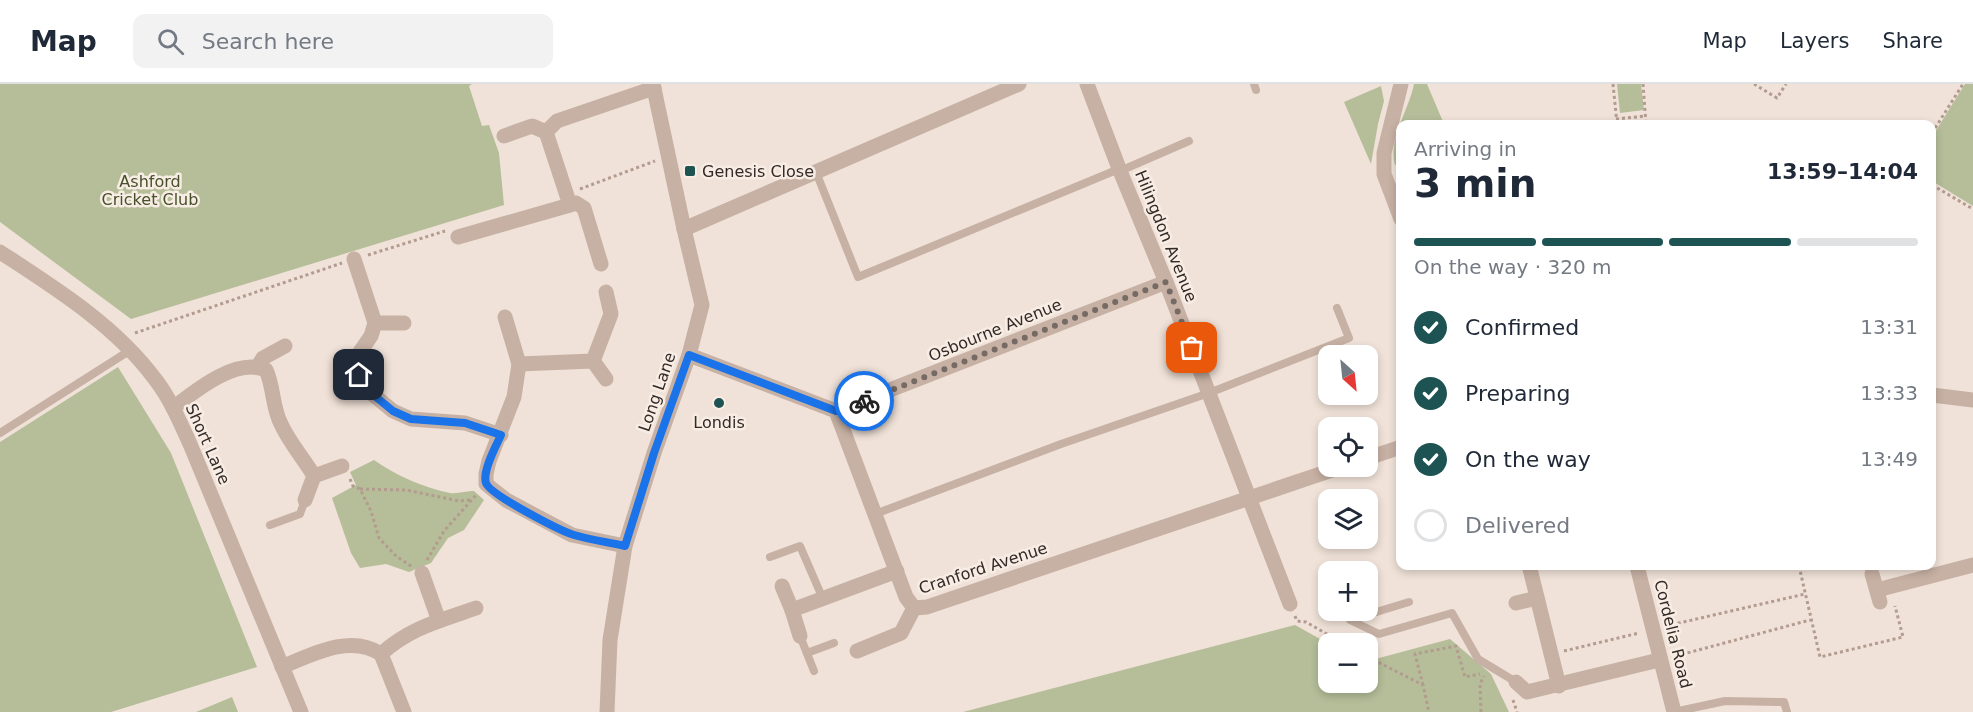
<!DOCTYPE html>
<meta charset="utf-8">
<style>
:root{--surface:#fff;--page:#f2f2f3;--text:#1f2937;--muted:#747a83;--line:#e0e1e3;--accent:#1d5352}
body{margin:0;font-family:"DejaVu Sans",sans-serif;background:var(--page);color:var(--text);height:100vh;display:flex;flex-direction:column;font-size:22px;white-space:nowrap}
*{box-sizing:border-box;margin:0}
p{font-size:20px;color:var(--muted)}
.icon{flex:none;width:33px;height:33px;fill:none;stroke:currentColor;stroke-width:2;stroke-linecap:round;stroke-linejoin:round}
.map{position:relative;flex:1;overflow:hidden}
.drawer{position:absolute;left:1396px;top:36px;width:540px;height:450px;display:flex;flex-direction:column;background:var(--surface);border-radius:12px;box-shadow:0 3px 9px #0003}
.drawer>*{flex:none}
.needle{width:39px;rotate:153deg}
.fabs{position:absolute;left:1318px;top:261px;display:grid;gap:12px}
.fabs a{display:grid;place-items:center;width:60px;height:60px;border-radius:12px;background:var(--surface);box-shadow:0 3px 9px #0003;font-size:30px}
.pin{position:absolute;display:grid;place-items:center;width:51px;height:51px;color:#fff;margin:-26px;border-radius:12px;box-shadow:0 3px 9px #0006}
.courier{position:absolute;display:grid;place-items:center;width:60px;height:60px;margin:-30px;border:4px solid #1a73e8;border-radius:50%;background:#fff;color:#222;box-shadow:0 2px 8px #0007}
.summary em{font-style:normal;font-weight:700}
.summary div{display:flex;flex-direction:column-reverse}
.summary{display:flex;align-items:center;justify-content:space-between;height:102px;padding:0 18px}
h1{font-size:39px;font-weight:700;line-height:45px}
.bar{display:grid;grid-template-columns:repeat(4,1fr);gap:9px 6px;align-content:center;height:72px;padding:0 18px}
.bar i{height:8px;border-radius:4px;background:var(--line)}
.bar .selected{background:var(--accent)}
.bar p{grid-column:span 4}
ol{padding:0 18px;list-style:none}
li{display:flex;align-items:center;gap:18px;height:66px}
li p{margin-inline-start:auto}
li .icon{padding:6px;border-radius:50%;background:var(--accent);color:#fff;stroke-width:4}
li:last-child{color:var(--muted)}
li i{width:33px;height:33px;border:3px solid var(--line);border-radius:50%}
header{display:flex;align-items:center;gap:36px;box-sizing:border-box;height:84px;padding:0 30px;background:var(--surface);border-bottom:2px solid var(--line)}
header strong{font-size:28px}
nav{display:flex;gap:33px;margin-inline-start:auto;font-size:21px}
.search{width:420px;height:54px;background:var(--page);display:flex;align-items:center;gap:15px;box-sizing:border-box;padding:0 21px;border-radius:12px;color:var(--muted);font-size:22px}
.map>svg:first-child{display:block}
.green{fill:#b5be99}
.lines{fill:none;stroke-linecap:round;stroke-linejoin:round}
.path{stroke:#b39b8f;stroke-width:3;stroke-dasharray:3 3;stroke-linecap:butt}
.lane{stroke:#c7b1a4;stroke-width:8}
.street{stroke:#c7b1a4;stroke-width:15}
.done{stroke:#756a64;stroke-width:6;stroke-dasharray:0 10.8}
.route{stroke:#1a73e8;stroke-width:8}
.poi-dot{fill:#1d5352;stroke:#f8ede4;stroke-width:2}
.labels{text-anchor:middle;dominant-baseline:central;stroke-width:5;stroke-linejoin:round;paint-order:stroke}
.poi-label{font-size:16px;fill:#332926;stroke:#f8ede4;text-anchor:start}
.park-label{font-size:16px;fill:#46502a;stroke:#f8ede4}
.street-label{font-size:16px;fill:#332926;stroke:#f8ede4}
</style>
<header>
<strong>Map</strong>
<div class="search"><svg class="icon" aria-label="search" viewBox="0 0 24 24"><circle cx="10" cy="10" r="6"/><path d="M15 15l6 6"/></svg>Search here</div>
<nav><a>Map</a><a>Layers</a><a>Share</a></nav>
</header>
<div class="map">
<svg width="1973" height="628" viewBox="0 0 1973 628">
<rect width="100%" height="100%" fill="#f0e2d8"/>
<!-- green -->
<g class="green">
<polygon points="0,0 472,0 469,2 482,42 489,41 499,69 504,121 131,235 0,138"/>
<path d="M1414 0H1427L1444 40H1401V78L1395 81C1388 54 1409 26 1414 0Z"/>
<polygon points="1617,0 1641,0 1644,26 1620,29"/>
<polygon points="1965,0 1973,0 1973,122 1932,97 1932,53"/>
<polygon points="1381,2 1384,17 1378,40 1371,80 1344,18"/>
<polygon points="118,283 171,369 257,583 111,628 0,628 0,358"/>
<path d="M374 376C395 391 424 404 450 409 457 410 467 407 474 407L484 416 464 446 448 454 431 479 409 488 386 480 360 484 351 469 332 414 356 401 350 388Z"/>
<polygon points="1295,541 1329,560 1329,598 1368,598 1368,577 1450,555 1491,590 1509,628 963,628"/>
<polygon points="232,613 238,628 196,628"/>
</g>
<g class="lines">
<!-- path -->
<g class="path">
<polyline points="1613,0 1617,40"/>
<polyline points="1643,0 1646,40"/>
<polyline points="1754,0 1777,14 1786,0"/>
<polyline points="1616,35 1646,32"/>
<polyline points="1932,49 1963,0"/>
<polyline points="1932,101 1973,125"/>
<polyline points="580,105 655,77"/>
<polyline points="368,171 445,147"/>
<polyline points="135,249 342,179"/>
<polyline points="350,395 353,402 360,405 371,427 379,454 396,472 411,482"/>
<polyline points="360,405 406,406 459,417 471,416"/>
<polyline points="427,476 444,447 477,410"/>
<polyline points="1799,482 1820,573 1903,553 1895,522"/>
<polyline points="1295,532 1297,537 1306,538 1344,560"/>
<polyline points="1666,542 1805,510"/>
<polyline points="1564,567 1639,549"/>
<polyline points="1676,572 1810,536"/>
<polyline points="1368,573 1423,601 1429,628"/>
<polyline points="1423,601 1415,570 1456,562 1465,593 1480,590"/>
<polyline points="1513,616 1517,628"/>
<polyline points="1481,628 1480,600 1484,592"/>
</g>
<!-- lane -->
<g class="lane">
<polyline points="1254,0 1256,6"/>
<polyline points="1120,87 1189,57"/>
<polyline points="816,88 858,193 1119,85"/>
<polyline points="0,349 129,267"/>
<polyline points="875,430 1061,360 1209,309 1349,254 1337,224"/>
<polyline points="270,441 300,430 305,416"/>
<polyline points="770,473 800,462 823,515"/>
<polyline points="1409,518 1350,536 1379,550 1452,529 1478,575 1516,598"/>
<polyline points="800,552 814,587"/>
<polyline points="807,569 834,559"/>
<polyline points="1674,628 1725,617 1784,618 1787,628"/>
</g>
<!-- street -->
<g class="street">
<polyline points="1087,0 1120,87 1166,198 1290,520"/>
<polyline points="1401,0 1384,69 1384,90 1401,135"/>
<polyline points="504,52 532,42 546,48"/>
<polyline points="570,121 576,119 584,124 601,180"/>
<polyline points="684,145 1019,0"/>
<polyline points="458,153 570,121 546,48 557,37 654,4"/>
<path d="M0 168C55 204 115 241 155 295 170 314 180 338 190 360L301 628"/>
<polyline points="354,175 375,239 371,252 353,278 365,304 393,327 411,335 465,339 501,351"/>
<polyline points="505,233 519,280 514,313 489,377 486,390 486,400 506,416 572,451 625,462"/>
<polyline points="375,239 404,239"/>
<polyline points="689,271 836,327 906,513 914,524 927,523 1344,382"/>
<polyline points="593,277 606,295"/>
<polyline points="519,280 593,277 611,230 606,208"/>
<polyline points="258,282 263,274 285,262"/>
<polyline points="1932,311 1973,316"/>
<path d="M173 324C195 307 236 273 266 286 274 303 272 323 281 340 289 358 304 375 314 392"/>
<polyline points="836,327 1166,198"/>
<polyline points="1368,374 1401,363"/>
<polyline points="305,416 314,392 342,382"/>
<polyline points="1637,482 1674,628"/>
<polyline points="1530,485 1559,602"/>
<polyline points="422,489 439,537"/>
<polyline points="1872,490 1880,518"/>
<polyline points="782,502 792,526"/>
<polyline points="1877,506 1973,481"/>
<polyline points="1516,519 1537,514"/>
<polyline points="800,552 792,526 897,487"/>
<polyline points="857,567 901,549 914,524"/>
<path d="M381 570C411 543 440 537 476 524"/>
<path d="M282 583C313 570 350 550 381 570L404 628"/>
<polyline points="1516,598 1527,608 1659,576"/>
<polyline points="607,628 610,556 625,462 654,369 689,271 702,221 684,145 653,0"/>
</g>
</g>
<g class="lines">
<!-- done -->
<polyline class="done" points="864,317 1166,198 1192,264"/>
<!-- route -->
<path class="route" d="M359 291 365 304 393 327 411 335 465 339 501 351C496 362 482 387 486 399 490 411 561 447 574 451 591 456 608 458 625 462L654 369 689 271 836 327 864 317"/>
</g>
<!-- markers -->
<g class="poi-dot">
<rect x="684" y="81" width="12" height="12" rx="3"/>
<circle cx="719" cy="319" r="6"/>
</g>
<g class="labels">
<!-- poi labels -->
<g class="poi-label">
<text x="702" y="87">Genesis Close</text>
<text x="719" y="338" text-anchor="middle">Londis</text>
</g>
<!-- park labels -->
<g class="park-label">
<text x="150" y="97">Ashford<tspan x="150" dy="18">Cricket Club</tspan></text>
</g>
<!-- street labels -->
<g class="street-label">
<text transform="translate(1166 152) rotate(68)">Hilingdon Avenue</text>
<text transform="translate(995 246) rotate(-22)">Osbourne Avenue</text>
<text transform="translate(657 308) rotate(-71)">Long Lane</text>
<text transform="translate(208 360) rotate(66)">Short Lane</text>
<text transform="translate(983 484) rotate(-18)">Cranford Avenue</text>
<text transform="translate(1673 550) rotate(76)">Cordelia Road</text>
</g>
</g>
</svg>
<div class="fabs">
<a><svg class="needle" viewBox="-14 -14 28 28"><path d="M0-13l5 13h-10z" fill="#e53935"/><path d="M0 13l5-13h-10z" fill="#747a83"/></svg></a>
<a><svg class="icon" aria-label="locate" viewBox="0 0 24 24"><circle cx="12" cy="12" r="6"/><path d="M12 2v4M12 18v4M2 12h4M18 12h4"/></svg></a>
<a><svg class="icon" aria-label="layers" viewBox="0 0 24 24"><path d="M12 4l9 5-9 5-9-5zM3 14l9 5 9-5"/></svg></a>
<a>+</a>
<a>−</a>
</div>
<div class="pin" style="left:1192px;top:264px;background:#ea580c"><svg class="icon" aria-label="bag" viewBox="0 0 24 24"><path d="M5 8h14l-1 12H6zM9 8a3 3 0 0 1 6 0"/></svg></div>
<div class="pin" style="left:359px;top:291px;background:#1f2937"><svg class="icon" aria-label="home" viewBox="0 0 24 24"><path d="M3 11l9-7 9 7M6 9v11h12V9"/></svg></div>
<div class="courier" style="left:864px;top:317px"><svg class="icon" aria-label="bike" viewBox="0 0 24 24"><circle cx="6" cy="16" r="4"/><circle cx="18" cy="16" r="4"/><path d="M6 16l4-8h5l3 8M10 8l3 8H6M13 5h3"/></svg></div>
<section class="drawer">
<div class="summary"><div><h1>3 min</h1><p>Arriving in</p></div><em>13:59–14:04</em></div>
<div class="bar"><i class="selected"></i><i class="selected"></i><i class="selected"></i><i></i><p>On the way · 320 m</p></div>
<ol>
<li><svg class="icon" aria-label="check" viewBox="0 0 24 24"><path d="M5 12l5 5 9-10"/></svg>Confirmed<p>13:31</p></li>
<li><svg class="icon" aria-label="check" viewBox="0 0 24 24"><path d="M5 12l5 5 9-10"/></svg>Preparing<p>13:33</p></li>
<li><svg class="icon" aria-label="check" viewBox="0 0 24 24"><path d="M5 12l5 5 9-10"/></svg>On the way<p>13:49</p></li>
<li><i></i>Delivered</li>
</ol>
</section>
</div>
